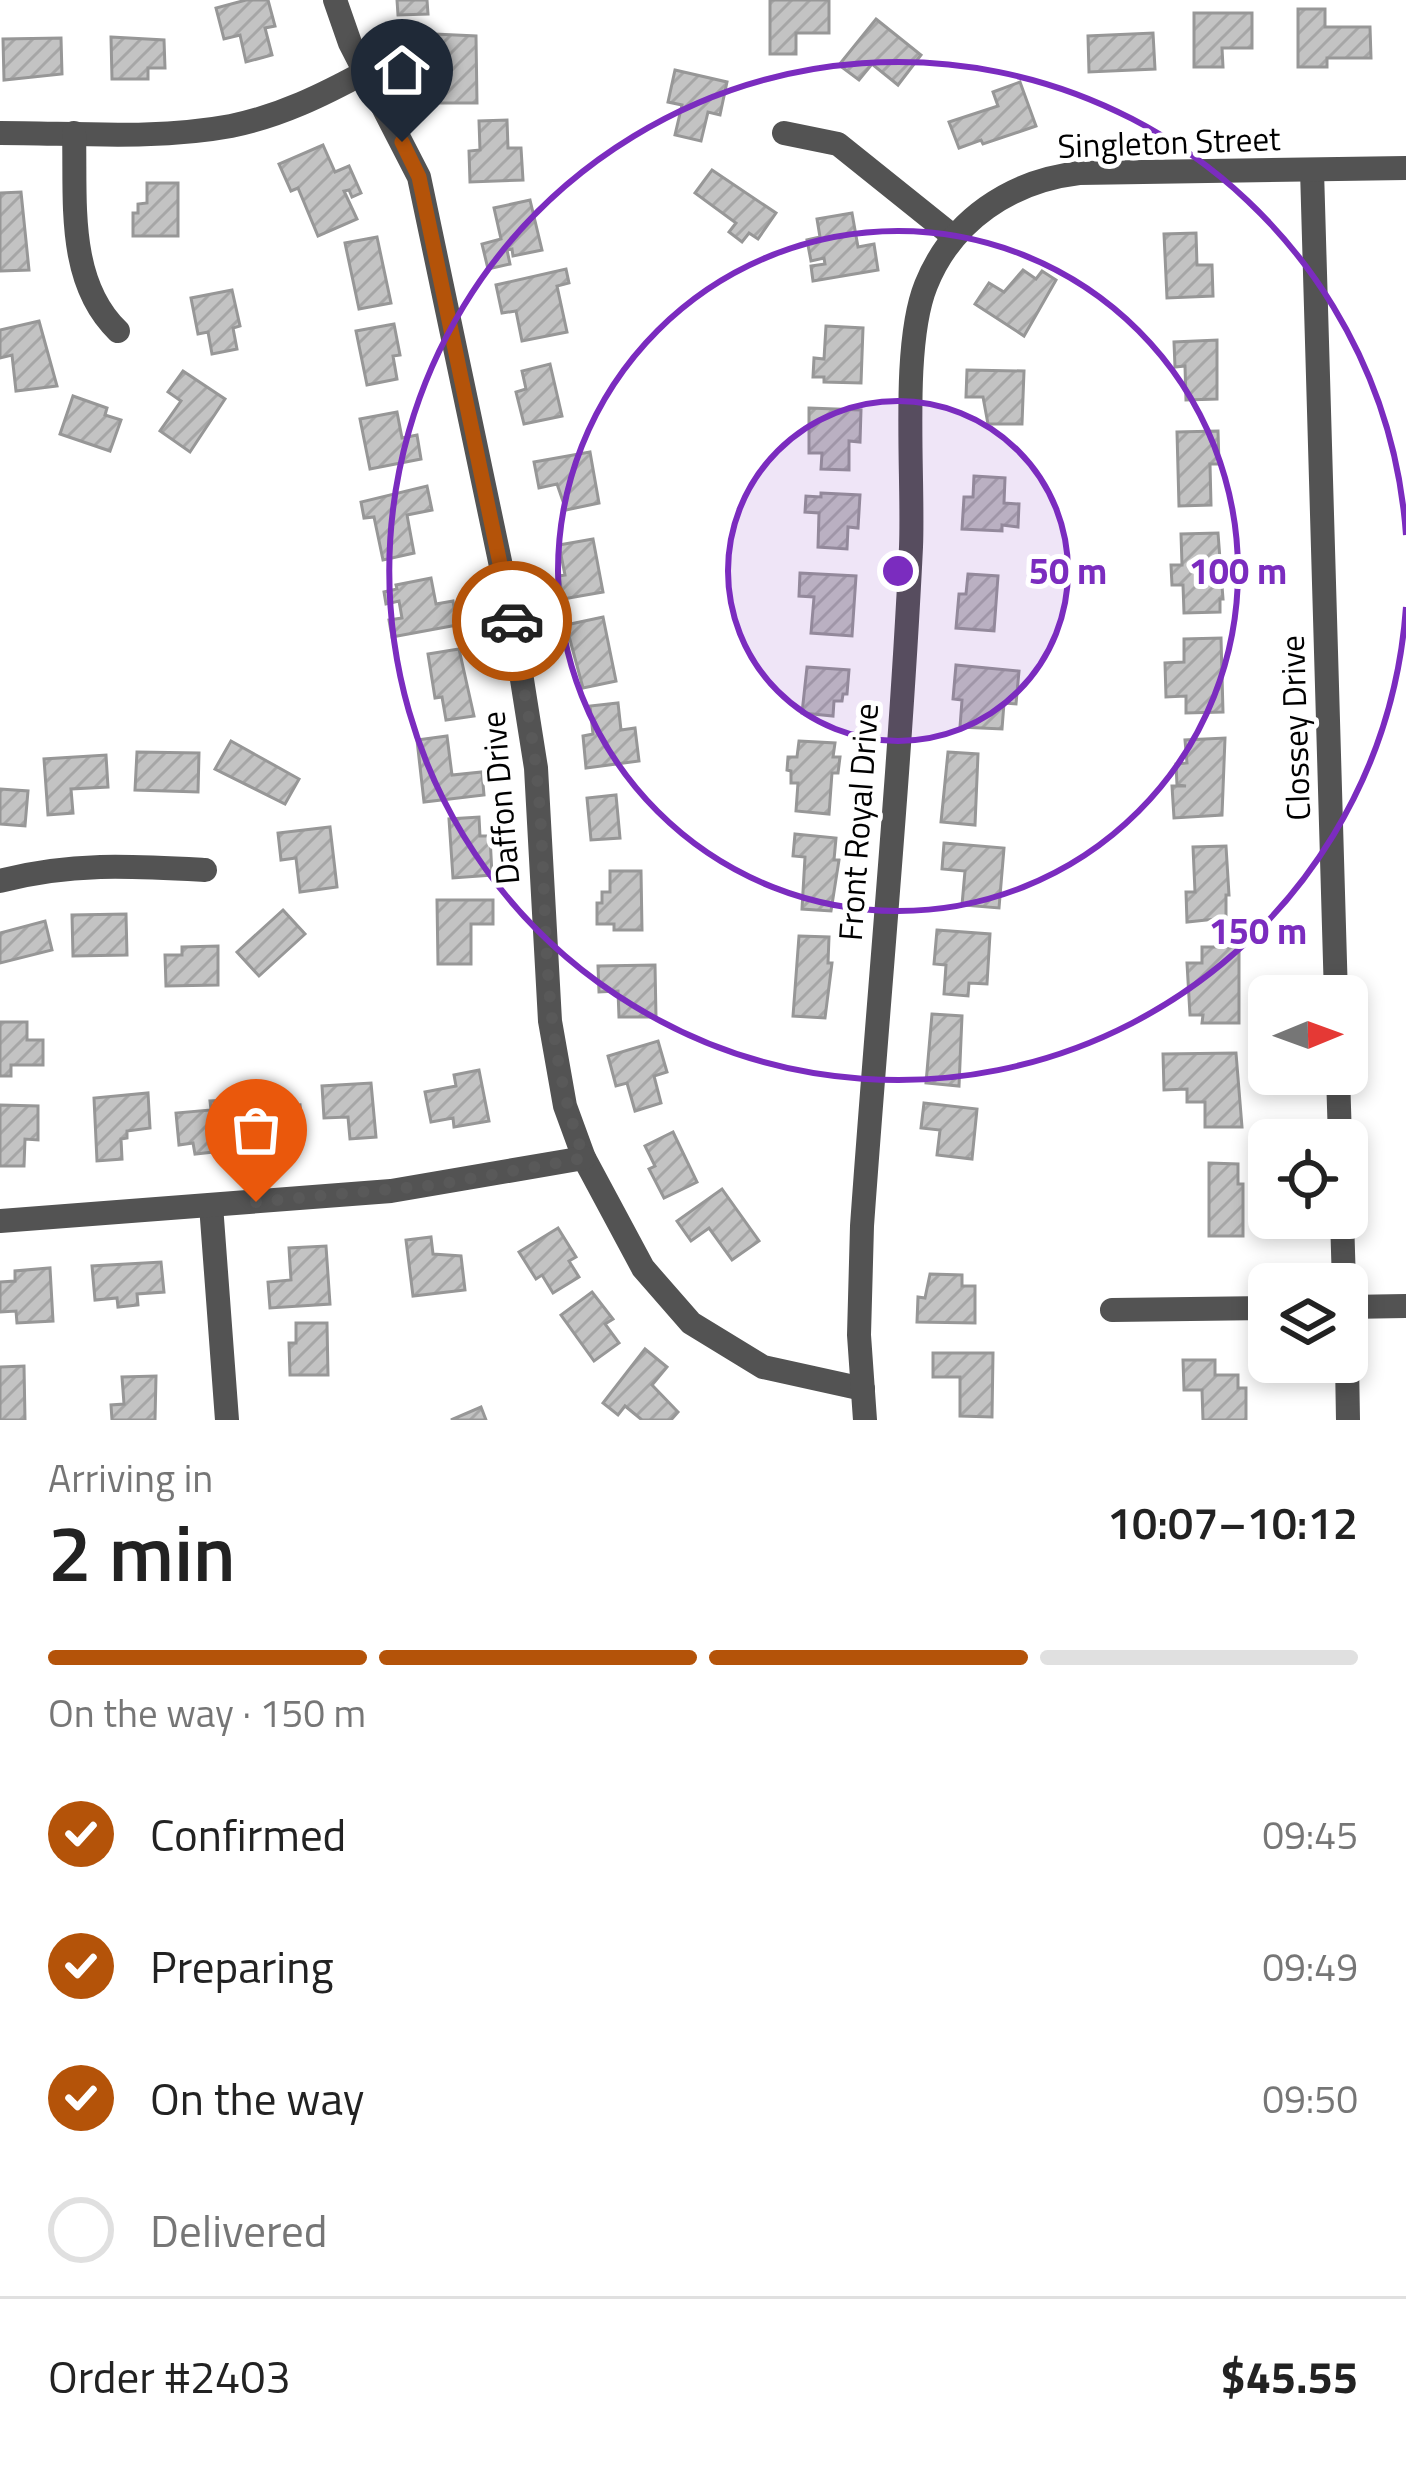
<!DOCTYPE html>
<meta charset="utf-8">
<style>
:root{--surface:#fff;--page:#f6f6f6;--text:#222;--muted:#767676;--line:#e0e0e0;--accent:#b45309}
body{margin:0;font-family:"Titillium Web",sans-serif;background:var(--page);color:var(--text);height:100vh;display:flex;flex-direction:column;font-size:45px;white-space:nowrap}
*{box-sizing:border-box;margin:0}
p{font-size:39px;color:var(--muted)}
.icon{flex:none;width:66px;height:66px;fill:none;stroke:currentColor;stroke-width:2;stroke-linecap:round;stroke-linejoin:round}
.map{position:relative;height:1420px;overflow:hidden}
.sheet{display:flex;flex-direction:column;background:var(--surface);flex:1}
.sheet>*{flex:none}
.needle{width:78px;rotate:89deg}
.tools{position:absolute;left:1248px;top:975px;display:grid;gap:24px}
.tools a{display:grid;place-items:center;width:120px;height:120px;border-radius:18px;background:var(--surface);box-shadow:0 6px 18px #0003;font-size:60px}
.pin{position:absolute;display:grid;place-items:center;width:102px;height:102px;color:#fff;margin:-123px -51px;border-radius:50% 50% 50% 0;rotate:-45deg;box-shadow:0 0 12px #0007}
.pin .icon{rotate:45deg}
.courier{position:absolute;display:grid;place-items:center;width:120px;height:120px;margin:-60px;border:9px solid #b45309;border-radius:50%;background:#fff;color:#222;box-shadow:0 3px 15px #0007}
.headline em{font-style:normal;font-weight:600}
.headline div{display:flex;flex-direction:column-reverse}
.headline{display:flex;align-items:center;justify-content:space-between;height:204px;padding:0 48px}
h1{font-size:78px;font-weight:600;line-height:90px}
.bar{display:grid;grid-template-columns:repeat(4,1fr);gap:18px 12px;align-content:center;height:144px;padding:0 48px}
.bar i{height:15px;border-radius:9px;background:var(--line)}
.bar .selected{background:var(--accent)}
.bar p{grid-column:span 4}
.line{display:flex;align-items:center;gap:30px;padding:0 48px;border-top:3px solid var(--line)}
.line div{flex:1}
ol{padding:0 48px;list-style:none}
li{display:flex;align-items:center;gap:36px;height:132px}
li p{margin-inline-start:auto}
li .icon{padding:12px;border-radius:50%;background:var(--accent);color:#fff;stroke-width:4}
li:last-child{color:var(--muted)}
li i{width:66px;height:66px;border:6px solid var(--line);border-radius:50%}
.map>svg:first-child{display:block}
.building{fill:url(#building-hatch);stroke:#979797;stroke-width:3}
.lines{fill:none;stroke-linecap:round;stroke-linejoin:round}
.street{stroke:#535353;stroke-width:24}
.done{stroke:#595959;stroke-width:12;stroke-dasharray:0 21.6}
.route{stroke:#b45309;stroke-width:15}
.ring{fill:none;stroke:#7b2cbf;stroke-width:6}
.labels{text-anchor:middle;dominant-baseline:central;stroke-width:10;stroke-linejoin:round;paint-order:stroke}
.street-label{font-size:33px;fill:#000;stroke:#fff}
.centre{fill:#7b2cbf;stroke:#fff;stroke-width:6}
.ring-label{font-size:36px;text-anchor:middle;font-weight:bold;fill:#7b2cbf;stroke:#fff;stroke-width:10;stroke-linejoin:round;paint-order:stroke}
</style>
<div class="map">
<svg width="1406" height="1420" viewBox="0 0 1406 1420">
<defs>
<pattern id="building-hatch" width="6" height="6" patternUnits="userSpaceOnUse" patternTransform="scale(3)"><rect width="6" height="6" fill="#c3c3c3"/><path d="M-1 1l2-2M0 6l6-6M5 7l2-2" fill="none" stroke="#a6a6a6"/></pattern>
</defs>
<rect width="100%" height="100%" fill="#fff"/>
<!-- building -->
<g class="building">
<polygon points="246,0 268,0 275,26 265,28 272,55 246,62 240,35 224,39 216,8"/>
<polygon points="397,0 427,0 428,14 398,15"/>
<polygon points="770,0 829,0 829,33 796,33 796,54 770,54"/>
<polygon points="1298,9 1325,9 1325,27 1370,27 1371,58 1327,58 1327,67 1298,67"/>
<polygon points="1194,13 1252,13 1252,48 1222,48 1223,67 1194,67"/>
<polygon points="876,19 921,55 898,85 872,64 859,80 839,65"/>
<polygon points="1153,33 1155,69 1089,72 1088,36"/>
<polygon points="434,34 476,36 477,103 439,103"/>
<polygon points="111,37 164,40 165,68 148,68 148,79 112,79"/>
<polygon points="61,38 62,74 4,80 3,39"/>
<polygon points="675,70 727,82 720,115 708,112 701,141 675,135 682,105 668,102"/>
<polygon points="1020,82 1036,126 983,144 981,140 959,148 949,122 998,106 993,92"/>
<polygon points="507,120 508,148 521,148 523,180 470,182 469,151 480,150 479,121"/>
<polygon points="323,145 335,172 349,166 361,193 352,197 349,190 344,191 357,219 318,236 298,188 291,191 279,164"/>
<polygon points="712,170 776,213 758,239 749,233 742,242 729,232 736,223 695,193"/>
<polygon points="147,183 178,183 178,236 133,236 133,213 138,213 138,204 147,203"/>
<polygon points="21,192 29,270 0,271 0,193"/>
<polygon points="530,200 542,250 513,256 512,249 507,250 510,264 488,269 482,244 501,239 494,208"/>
<polygon points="852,213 858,247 874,244 878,270 813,281 811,266 825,264 824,258 811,261 807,240 820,237 817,219"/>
<polygon points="1196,233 1197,265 1212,265 1213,296 1167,298 1164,234"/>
<polygon points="377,237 391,303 359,309 345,243"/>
<polygon points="566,269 569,283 557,286 567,332 522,341 516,311 502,313 496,285"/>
<polygon points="1023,270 1036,279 1042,271 1056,280 1024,336 975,304 989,283 1004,292"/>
<polygon points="232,290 240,326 233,328 237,349 212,354 208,332 198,334 191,298"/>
<polygon points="39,321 57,386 16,391 12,355 0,358 0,330"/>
<polygon points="394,324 400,355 393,356 397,379 367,385 356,331"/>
<polygon points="826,326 863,328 861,383 824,382 824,377 813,377 814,358 824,359"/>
<polygon points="1217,340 1217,399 1186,400 1185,366 1175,367 1174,342"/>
<polygon points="550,364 562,416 524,424 516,392 526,389 522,371"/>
<polygon points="967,370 1024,371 1022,424 988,424 983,397 966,397"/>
<polygon points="183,371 225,399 190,452 160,431 181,401 168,392"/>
<polygon points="73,396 107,408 105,415 121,420 110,451 60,434"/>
<polygon points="809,408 861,410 860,442 849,441 849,470 821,469 822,453 809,453"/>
<polygon points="397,412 402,438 417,435 421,459 370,469 360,419"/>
<polygon points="1218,431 1219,464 1210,464 1211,505 1179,506 1177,432"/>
<polygon points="590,452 599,503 566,510 557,484 539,488 534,462"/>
<polygon points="974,476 1005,478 1004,503 1019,504 1018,527 1002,525 1002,531 962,529 964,497 973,497"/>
<polygon points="427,486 432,510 407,515 414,553 383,560 374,517 364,518 361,502"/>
<polygon points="821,493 860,495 858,528 848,527 847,549 818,547 819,513 805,512 806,496 821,497"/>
<polygon points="1218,533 1223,599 1220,599 1220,612 1184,613 1183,585 1172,585 1171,565 1182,565 1181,534"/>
<polygon points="593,539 603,592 563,599 559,576 565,575 559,545"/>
<polygon points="800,573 856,576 852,636 811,633 814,597 799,596"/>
<polygon points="968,574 998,576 994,631 956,628 959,594 966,594"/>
<polygon points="431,578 436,604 453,601 457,625 392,637 389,620 402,618 399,601 386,604 384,592 397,589 396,585"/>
<polygon points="603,617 616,681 583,688 566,625"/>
<polygon points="1221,638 1223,712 1186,713 1186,696 1166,697 1165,663 1184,662 1184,639"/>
<polygon points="459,649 474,716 446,720 442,697 435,698 428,654"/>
<polygon points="956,665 1019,671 1016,704 1004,703 1002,729 960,727 962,700 953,699"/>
<polygon points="807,667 849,670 847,694 843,694 842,701 834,701 833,716 802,713"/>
<polygon points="618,703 621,730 635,728 639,761 586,768 583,736 593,734 590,706"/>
<polygon points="447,736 452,775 482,772 484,795 424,802 417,740"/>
<polygon points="1225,738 1222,815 1174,818 1172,786 1186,786 1177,785 1176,764 1187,763 1185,740"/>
<polygon points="231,741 299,779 285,804 215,769"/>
<polygon points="799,741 835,743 833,757 840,757 838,773 832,773 829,814 796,811 798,783 791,783 791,771 787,770 788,757 797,757"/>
<polygon points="137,752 199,753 198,792 135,790"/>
<polygon points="948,752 978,754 975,825 941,822"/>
<polygon points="106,755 108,787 71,789 73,813 48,815 44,759"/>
<polygon points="0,789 28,791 25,826 0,824"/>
<polygon points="616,795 620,838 591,840 587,798"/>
<polygon points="479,817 480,836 490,836 492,875 453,878 449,819"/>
<polygon points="330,827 337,887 300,892 296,858 281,860 278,833"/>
<polygon points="795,834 836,838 834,860 839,860 831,911 802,909 805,857 793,856"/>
<polygon points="944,843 1004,848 999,908 962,905 965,871 942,869"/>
<polygon points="1226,846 1229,895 1226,895 1226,918 1187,922 1186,892 1195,892 1193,847"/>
<polygon points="610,871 641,871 642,930 614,930 614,924 597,924 597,903 602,903 602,892 610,892"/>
<polygon points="437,900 493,900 493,924 471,924 471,964 438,964"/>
<polygon points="283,910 305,934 259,976 237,952"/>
<polygon points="126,914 127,955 73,956 72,915"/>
<polygon points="45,921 52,950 0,963 0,933"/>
<polygon points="937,930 990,934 987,984 969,983 968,996 944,994 946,965 934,964"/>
<polygon points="799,936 829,937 828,963 832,963 825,1018 793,1016"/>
<polygon points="218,946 218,985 166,986 165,955 182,955 182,947"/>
<polygon points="1202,947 1239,947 1239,1023 1202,1023 1203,1015 1190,1015 1187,963 1202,963"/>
<polygon points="655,965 656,1017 619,1017 618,991 599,992 598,966"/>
<polygon points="932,1014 962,1016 959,1086 926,1083"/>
<polygon points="0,1022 27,1022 27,1040 43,1040 43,1065 11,1065 11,1076 0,1076"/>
<polygon points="658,1041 667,1072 654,1076 661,1103 635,1111 627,1083 616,1086 608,1056"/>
<polygon points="1236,1053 1242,1127 1205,1127 1205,1102 1187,1102 1187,1089 1164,1090 1163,1054"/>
<polygon points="479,1070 489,1121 454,1127 453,1118 431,1122 425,1092 456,1086 454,1075"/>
<polygon points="371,1083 376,1137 350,1139 348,1117 324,1118 322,1086"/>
<polygon points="148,1093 150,1128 127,1131 127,1138 121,1139 122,1159 97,1161 94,1098"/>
<polygon points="227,1100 233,1150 195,1154 193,1143 179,1145 176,1113 211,1110 210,1101"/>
<polygon points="924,1103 977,1109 972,1159 937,1155 940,1130 921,1128"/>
<polygon points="0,1105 38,1106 38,1140 25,1139 24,1166 0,1166"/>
<polygon points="300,1105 303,1138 287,1139 288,1146 252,1149 248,1110"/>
<polygon points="673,1132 697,1182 664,1198 649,1169 655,1166 645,1146"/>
<polygon points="1209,1163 1238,1164 1238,1184 1243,1184 1243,1236 1209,1236"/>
<polygon points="722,1189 759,1241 732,1260 709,1228 691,1241 677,1221"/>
<polygon points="558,1228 576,1257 569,1261 579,1277 553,1293 542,1275 536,1279 519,1252"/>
<polygon points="431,1237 433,1254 461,1256 465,1290 413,1296 406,1240"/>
<polygon points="326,1246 330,1304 270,1308 268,1282 291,1280 289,1248"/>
<polygon points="161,1262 164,1292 137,1294 138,1305 118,1307 117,1298 95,1300 92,1266"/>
<polygon points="50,1268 53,1321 17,1323 16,1311 0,1312 0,1282 15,1281 15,1271"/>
<polygon points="930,1274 962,1275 962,1286 975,1286 975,1323 917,1322 918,1297 925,1298"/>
<polygon points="592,1292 613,1319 605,1324 619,1343 594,1361 561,1315"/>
<polygon points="296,1323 327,1323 328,1375 290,1375 289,1343 296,1343"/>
<polygon points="645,1349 667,1367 652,1385 678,1412 671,1420 642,1420 625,1406 618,1415 603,1403"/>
<polygon points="933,1353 993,1353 992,1417 960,1416 960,1377 933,1377"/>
<polygon points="1183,1360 1215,1360 1215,1375 1238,1375 1238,1388 1246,1388 1246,1420 1203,1420 1202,1390 1184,1390"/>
<polygon points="24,1366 25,1420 0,1420 0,1367"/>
<polygon points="156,1376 155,1420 112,1420 111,1405 124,1404 122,1377"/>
<polygon points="481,1407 486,1420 451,1420"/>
</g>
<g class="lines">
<!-- street -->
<g class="street">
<polyline points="335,0 350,43 419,177 513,623 536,768 550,1021 565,1106 584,1158 643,1268 691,1323 763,1367 863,1389"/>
<path d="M0 133C75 133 156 140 231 126 280 116 323 95 367 71"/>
<path d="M74 133C76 199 66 281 118 331"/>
<polyline points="784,133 838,144 954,237"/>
<polyline points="1312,170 1336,996"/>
<path d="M0 881C70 862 134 866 205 870"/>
<polyline points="1338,1074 1340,1140"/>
<polyline points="211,1205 227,1420"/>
<polyline points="1342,1218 1344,1284"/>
<polyline points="0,1221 391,1191 584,1158"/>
<polyline points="1347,1307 1406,1306"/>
<polyline points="1112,1310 1269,1308"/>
<polyline points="1347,1362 1348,1420"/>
<path d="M865 1420 859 1335 862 1226C878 1000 900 773 911 547 914 476 901 347 926 285 952 220 1011 181 1079 173L1406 168"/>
</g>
</g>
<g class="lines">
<!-- done -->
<path class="done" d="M256 1202 435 1185 584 1158C535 1023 551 904 536 767 530 718 520 669 512 621"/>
<!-- route -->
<polyline class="route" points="402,142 419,177 512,621"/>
</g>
<!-- distance rings -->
<circle cx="898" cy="571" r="170" fill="#7b2cbf" fill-opacity=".12"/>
<g class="ring">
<circle cx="898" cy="571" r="170"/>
<circle cx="898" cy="571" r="340"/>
<path d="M1406 607A509 509 0 1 1 1406 535"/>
</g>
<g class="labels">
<!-- street labels -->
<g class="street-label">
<text transform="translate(1169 142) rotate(-2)">Singleton Street</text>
<text transform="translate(1295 728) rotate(-92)">Clossey Drive</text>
<text transform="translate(500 798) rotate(-95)">Daffon Drive</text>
<text transform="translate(858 822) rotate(-86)">Front Royal Drive</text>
</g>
</g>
<circle cx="898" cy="571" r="18" class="centre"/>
<g class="ring-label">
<text x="1068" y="584">50 m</text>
<text x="1238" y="584">100 m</text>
<text x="1258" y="944">150 m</text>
</g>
</svg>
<div class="tools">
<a><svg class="needle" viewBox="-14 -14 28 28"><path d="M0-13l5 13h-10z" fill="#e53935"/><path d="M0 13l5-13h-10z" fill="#767676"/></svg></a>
<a><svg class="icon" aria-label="locate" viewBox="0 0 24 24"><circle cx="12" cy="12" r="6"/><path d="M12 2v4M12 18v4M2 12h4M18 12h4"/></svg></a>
<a><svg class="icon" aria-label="layers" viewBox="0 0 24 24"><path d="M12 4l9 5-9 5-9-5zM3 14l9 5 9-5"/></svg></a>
</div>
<div class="pin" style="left:256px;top:1202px;background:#ea580c"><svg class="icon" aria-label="bag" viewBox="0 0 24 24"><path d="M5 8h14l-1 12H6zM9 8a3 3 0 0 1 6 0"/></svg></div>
<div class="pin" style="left:402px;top:142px;background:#1f2937"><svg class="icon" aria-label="home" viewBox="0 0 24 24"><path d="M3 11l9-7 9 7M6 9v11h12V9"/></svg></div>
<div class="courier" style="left:512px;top:621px"><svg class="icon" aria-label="car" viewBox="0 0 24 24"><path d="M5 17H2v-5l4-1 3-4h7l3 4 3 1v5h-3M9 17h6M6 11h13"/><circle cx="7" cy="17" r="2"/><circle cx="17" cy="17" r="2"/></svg></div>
</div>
<section class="sheet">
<div class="headline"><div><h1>2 min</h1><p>Arriving in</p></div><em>10:07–10:12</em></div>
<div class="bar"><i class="selected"></i><i class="selected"></i><i class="selected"></i><i></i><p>On the way · 150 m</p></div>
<ol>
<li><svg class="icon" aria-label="check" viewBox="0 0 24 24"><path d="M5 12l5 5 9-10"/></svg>Confirmed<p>09:45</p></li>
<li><svg class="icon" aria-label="check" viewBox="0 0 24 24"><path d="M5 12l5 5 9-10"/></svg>Preparing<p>09:49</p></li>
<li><svg class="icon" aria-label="check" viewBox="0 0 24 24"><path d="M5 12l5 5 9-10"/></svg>On the way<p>09:50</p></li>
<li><i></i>Delivered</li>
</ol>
<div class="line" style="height:156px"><div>Order #2403</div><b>$45.55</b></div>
</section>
